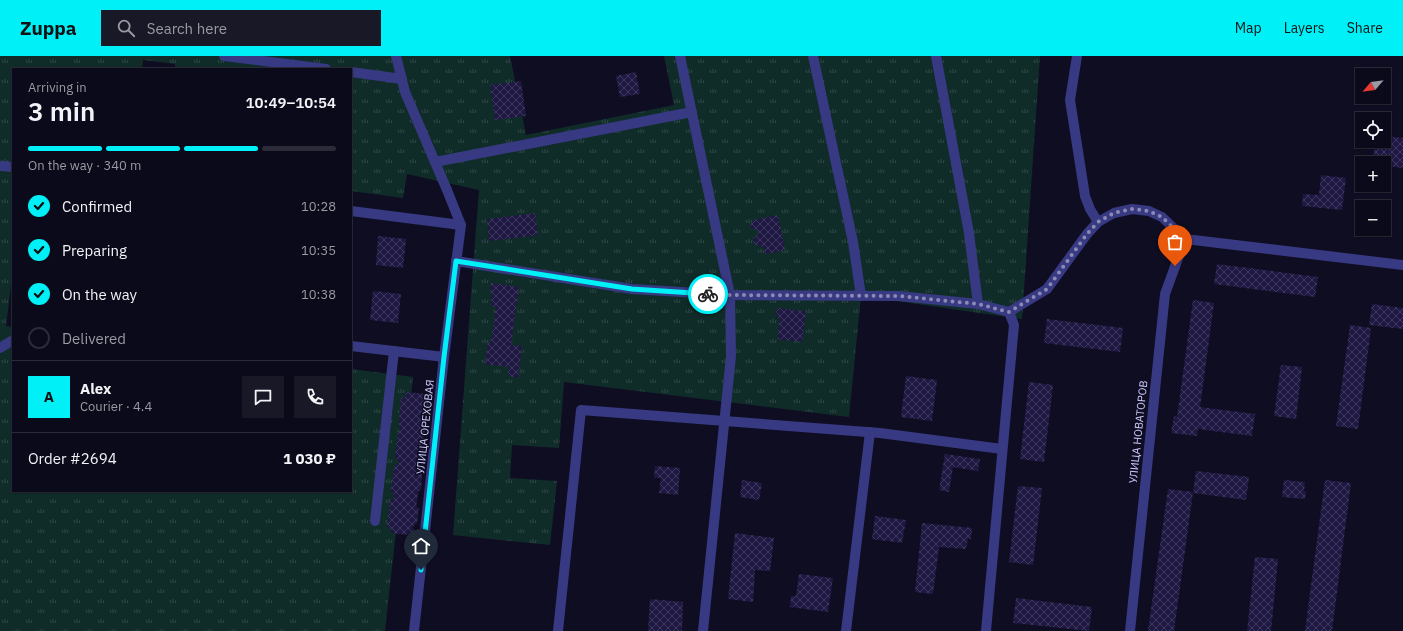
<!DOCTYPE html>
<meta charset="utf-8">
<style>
:root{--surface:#0b0a1a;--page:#191827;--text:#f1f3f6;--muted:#9a9aa2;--line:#2b2b39;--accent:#00f0f8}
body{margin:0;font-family:"IBM Plex Sans",sans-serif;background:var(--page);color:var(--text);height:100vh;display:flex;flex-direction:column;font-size:15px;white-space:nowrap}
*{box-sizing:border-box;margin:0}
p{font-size:13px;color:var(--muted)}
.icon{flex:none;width:22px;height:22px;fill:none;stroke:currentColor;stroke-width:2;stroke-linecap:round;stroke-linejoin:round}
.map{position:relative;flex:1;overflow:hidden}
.side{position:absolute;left:12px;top:12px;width:340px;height:424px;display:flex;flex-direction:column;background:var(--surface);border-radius:0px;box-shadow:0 1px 3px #0004,0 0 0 1px var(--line)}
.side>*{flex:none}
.needle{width:26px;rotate:242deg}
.buttons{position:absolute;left:1355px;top:12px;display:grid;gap:8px}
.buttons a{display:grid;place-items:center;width:36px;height:36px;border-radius:0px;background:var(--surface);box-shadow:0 1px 3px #0004,0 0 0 1px var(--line);font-size:20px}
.pin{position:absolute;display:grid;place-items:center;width:34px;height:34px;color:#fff;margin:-41px -17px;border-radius:50% 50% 50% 0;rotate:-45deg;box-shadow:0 0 4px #0007}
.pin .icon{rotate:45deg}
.courier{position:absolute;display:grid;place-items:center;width:40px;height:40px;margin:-20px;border:3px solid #00f0f8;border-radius:50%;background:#fff;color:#222;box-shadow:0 1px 5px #0007}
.summary em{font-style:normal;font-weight:600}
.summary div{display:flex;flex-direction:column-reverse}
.summary{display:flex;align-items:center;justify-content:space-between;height:68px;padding:0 16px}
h1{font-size:26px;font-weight:600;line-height:30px}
.bar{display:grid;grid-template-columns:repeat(4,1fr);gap:6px 4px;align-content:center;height:48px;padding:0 16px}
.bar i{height:5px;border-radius:3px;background:var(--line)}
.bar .active{background:var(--accent)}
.bar p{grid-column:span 4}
.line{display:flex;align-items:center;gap:10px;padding:0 16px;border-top:1px solid var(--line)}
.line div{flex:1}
.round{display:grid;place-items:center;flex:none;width:42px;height:42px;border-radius:0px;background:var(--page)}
ol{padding:0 16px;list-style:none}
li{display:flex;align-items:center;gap:12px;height:44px}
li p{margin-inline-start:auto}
li .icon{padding:4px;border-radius:50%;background:var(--accent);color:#111;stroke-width:4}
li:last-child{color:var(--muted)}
li i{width:22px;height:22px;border:2px solid var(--line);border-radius:50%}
header{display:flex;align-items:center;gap:24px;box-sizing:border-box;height:56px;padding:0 20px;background:var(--accent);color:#111}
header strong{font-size:19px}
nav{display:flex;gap:22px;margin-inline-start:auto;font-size:14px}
.search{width:280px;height:36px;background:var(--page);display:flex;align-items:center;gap:10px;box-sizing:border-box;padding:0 14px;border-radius:0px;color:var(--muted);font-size:15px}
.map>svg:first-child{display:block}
.grass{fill:url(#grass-tufts)}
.building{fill:url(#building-cross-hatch)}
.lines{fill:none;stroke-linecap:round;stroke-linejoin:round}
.minor{stroke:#373982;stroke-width:10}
.done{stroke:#8c8ab2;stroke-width:4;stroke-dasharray:0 7.2}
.route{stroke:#00f0f8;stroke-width:5}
.labels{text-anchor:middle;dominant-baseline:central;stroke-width:3;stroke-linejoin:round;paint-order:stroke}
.street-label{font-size:11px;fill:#d0cdff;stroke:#0f0d22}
</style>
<header>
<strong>Zuppa</strong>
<div class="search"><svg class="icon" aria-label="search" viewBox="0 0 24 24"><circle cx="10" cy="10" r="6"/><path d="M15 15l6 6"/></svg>Search here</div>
<nav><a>Map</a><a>Layers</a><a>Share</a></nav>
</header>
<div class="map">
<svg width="1403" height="575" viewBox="0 0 1403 575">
<defs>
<pattern id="grass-tufts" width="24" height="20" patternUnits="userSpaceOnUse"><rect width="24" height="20" fill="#102c29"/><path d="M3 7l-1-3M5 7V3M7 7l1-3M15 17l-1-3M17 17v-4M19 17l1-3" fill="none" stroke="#324949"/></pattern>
<pattern id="building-cross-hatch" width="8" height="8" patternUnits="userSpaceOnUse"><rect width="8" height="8" fill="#1e1843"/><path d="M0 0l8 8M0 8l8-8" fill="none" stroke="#3e385f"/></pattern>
</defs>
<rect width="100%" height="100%" fill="#0f0d22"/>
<!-- grass -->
<polygon class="grass" points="0,0 510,0 526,79 674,49 664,0 1040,0 1022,263 861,240 849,361 564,326 559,392 512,389 510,422 557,425 550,489 453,479 479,134 407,118 403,142 351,135 351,13 175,13 175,8 143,4 142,13 13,13 13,213 6,270 13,271 13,435 351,435 351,313 413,321 385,575 0,575"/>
<!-- building -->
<g class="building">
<polygon points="636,16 640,38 620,41 616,20"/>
<polygon points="521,25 526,60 495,64 490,29"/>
<polygon points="1384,80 1403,82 1403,112 1384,110 1384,107 1373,107 1375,85 1384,85"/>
<polygon points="1321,119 1346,122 1342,154 1302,150 1303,138 1319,139"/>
<polygon points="535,157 538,179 489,185 487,163"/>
<polygon points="778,159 785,194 765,198 764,192 754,188 753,183 760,176 751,172 750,168 754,164"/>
<polygon points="378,180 406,183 403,212 376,209"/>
<polygon points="1217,208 1318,221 1315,241 1214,228"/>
<polygon points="491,227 519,231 511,289 522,290 518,322 508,320 509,311 485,308 488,286 491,286 496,251 491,250 492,238 490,235"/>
<polygon points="373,235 401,238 398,267 370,264"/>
<polygon points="1193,244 1214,247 1200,351 1255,358 1252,380 1198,373 1197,380 1171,377 1174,360 1177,361"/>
<polygon points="1372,248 1403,252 1403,273 1369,269"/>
<polygon points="777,252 806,255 802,286 777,283 780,262 776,261"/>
<polygon points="1047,263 1123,272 1120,296 1044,287"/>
<polygon points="1350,269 1371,272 1358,373 1336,370"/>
<polygon points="1281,309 1302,311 1296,363 1274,360"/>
<polygon points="906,320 937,324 932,365 901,361"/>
<polygon points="1029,326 1053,329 1044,406 1020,403"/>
<polygon points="406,336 427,338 428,348 430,351 428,366 425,368 424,382 426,385 425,400 422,401 420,416 422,419 421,434 418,436 417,446 416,450 419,452 417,467 413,470 415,480 391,477 391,471 387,471 390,445 395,440 391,435 394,411 399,407 395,401 398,377 400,375 399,367 401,341 405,342"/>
<polygon points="945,398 980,403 978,415 953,411 949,436 939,434"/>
<polygon points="655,410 680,412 678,439 659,437 661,422 654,422"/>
<polygon points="1196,415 1249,421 1246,444 1193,437"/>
<polygon points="742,424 762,427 759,444 740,441"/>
<polygon points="1284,424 1305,426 1304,435 1306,435 1305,443 1282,441"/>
<polygon points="1325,424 1351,427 1332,575 1305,575"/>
<polygon points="1018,430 1042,432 1033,509 1009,506"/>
<polygon points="1168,433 1193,436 1174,575 1148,575"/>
<polygon points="875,460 906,464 902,487 872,483"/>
<polygon points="922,467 972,472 971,483 968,483 966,493 939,491 933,538 915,536"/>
<polygon points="735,477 774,482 770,515 755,514 753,546 728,543"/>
<polygon points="1255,501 1278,503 1271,575 1247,575"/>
<polygon points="799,518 833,522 828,556 790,551 791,540 796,540"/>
<polygon points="1016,542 1092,551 1089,575 1013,567"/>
<polygon points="650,543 683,546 682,575 648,575"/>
</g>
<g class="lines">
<!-- minor -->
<g class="minor">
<polyline points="224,0 326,13"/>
<polyline points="396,0 405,36 447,134 461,169 444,301 414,575"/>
<polyline points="680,0 730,239 731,300 703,575"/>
<polyline points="813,0 853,186 861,240"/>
<polyline points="936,0 969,177 978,248"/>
<polyline points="1077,0 1070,44 1085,140 1090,153 1098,166"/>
<polyline points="351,16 402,23"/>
<polyline points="435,106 692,56"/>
<polyline points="0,110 13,111"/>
<polyline points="351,155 461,169"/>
<polyline points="456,205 632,233 730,239 899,240 978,248 1009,256 1047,233 1087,178 1098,166 1114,157 1132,153 1149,155 1162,161 1185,183 1403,209"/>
<polyline points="351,290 444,301"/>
<polyline points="0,292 13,284"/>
<polyline points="375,465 394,295"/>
<polyline points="558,575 581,354 880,377 1002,393"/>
<polyline points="846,575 870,376"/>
<polyline points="986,575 1014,269 1009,256"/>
<polyline points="1130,575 1165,238 1185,183"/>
</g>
</g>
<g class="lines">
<!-- done -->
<polyline class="done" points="708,238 730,239 899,240 978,248 1009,256 1047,233 1087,178 1098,166 1114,157 1132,153 1149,155 1162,161 1185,183 1175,210"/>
<!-- route -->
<polyline class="route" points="421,514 444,301 456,205 632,233 708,238"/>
</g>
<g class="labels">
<!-- street labels -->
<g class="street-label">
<text transform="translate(425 371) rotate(-84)">УЛИЦА ОРЕХОВАЯ</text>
<text transform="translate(1138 376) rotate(-84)">УЛИЦА НОВАТОРОВ</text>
</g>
</g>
</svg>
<div class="buttons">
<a><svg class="needle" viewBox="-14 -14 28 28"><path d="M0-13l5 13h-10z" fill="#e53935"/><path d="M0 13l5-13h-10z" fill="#9a9aa2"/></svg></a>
<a><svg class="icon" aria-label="locate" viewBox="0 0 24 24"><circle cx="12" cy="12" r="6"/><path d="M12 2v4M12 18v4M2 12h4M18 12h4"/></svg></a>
<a>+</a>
<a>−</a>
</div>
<div class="pin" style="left:1175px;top:210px;background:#ea580c"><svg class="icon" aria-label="bag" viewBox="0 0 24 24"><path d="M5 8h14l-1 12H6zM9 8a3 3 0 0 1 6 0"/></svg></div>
<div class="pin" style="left:421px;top:514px;background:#1f2937"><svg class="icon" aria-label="home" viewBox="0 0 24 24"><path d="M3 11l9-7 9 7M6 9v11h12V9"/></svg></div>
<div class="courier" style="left:708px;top:238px"><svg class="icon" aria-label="bike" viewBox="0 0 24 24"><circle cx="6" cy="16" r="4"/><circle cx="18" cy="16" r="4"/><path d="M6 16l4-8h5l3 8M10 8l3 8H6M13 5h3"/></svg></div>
<section class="side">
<div class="summary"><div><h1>3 min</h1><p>Arriving in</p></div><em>10:49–10:54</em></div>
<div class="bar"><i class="active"></i><i class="active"></i><i class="active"></i><i></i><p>On the way · 340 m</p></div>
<ol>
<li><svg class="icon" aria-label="check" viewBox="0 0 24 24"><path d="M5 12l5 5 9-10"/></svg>Confirmed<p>10:28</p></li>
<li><svg class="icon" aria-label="check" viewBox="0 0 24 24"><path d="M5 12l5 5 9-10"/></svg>Preparing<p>10:35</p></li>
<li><svg class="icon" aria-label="check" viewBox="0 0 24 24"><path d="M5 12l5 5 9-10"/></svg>On the way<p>10:38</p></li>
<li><i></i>Delivered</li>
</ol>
<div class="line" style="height:72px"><b class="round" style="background:var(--accent);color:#111">A</b><div><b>Alex</b><p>Courier · 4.4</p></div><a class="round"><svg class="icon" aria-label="chat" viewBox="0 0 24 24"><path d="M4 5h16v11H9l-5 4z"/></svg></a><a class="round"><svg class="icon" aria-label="phone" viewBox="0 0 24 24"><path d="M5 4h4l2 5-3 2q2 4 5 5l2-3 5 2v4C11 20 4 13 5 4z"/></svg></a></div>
<div class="line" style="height:52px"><div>Order #2694</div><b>1 030 ₽</b></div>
</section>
</div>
